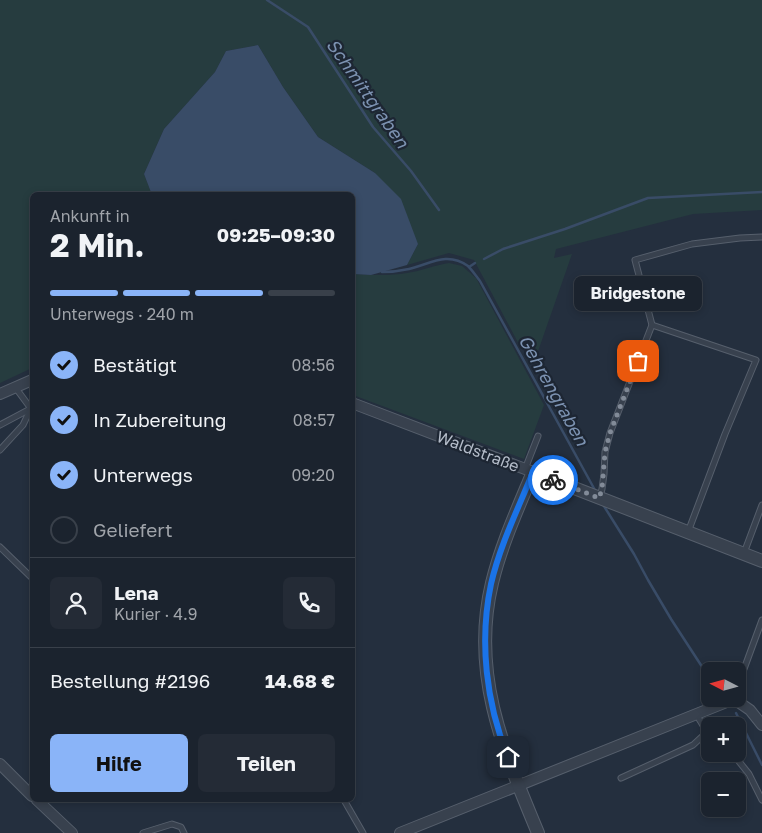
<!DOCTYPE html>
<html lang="de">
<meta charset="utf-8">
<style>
:root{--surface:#1b232e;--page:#242b36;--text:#f1f3f6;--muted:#a0a4aa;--line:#39404a;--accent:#8ab4f8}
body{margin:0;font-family:"Golos Text",sans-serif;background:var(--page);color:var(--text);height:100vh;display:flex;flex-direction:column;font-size:19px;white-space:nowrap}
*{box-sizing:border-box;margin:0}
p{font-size:16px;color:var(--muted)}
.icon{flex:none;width:28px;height:28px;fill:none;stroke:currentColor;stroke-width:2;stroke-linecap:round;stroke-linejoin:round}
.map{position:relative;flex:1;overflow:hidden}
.drawer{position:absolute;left:30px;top:192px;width:325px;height:610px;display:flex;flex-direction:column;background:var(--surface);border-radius:8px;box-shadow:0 2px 8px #0003,0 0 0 1px var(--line)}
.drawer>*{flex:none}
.needle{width:32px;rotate:276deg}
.buttons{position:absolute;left:701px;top:662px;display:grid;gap:10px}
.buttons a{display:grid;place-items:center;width:45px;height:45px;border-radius:8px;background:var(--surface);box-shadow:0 2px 8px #0003,0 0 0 1px var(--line);font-size:25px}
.pin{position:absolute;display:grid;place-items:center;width:42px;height:42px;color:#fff;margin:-21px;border-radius:10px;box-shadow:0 2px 8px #0006}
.courier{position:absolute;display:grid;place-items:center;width:50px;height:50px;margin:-25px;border:4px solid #1a73e8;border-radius:50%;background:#fff;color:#222;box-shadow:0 1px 6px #0007}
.bubble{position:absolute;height:35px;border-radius:8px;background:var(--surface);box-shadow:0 2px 8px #0003,0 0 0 1px var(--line);font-size:16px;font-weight:700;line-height:35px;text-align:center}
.headline em{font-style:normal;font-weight:700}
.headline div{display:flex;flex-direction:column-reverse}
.headline{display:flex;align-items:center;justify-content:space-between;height:85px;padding:0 20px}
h1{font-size:32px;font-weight:700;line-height:38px}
.bar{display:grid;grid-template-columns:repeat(4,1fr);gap:8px 5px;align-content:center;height:60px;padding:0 20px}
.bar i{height:6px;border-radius:4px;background:var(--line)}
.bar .on{background:var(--accent)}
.bar p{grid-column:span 4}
.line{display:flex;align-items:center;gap:12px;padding:0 20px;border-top:1px solid var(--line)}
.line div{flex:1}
.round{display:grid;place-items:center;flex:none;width:52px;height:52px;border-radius:8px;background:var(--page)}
ol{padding:0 20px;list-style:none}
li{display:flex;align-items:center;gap:15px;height:55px}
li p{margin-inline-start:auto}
li .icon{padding:5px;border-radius:50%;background:var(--accent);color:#111;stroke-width:4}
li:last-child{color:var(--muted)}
li i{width:28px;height:28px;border:2px solid var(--line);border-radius:50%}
.button{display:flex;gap:10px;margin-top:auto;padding:10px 20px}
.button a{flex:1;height:58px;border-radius:8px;background:var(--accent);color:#111;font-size:20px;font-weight:700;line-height:58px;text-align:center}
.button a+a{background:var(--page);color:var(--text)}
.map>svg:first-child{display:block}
.green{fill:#263c3f}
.water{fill:#394c67}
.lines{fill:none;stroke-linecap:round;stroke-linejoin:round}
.stream{stroke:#394c67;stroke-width:2.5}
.service-casing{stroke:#565f6c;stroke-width:7}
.minor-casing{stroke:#565f6c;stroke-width:12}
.tertiary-casing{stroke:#565f6c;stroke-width:14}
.service{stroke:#38414e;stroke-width:5}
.minor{stroke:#38414e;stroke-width:10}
.tertiary{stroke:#38414e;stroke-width:12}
.done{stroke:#828b98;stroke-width:5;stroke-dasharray:0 9}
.route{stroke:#1a73e8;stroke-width:6}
.labels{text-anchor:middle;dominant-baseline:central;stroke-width:4.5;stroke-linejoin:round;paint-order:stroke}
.street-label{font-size:16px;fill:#b4bcc9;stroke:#1d2633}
.water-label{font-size:18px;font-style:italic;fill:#7c92b1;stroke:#1d2633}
</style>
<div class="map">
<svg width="762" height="833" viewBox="0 0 762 833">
<rect width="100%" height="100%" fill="#242f3e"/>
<!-- green -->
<g class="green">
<polygon points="0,0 762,0 762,210 693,214 556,249 554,258 572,254 536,357 525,338 521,348 474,260 449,253 407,265 418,244 375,173 318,137 283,87 258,45 226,51 215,72 164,129 144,174 152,195 32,195 32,368 0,383"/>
<path d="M449 263 462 266 476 278 544 405 524 459 353 395 352 274C370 275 390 276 407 273 421 271 435 265 449 263Z"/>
</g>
<!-- water -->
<polygon class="water" points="258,45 283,87 318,137 375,173 401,199 418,244 407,265 371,275 353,274 352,195 152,195 144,174 164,129 215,72 226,51"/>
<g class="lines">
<!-- stream -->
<g class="stream">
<polyline points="267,0 308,27 373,127 411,171 439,210"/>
<polyline points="484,259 503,249 565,229 648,198 762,192"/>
<polyline points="469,267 475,263"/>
<path d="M382 272C391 272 400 271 409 269 430 264 447 251 468 266 472 270 476 276 480 281L596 492"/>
<polyline points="602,503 634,554 648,580 671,619 710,679"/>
<polyline points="736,713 762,765"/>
</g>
<!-- service casing -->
<g class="service-casing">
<g id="service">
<polyline points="652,325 756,360 725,434 688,532"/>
<polyline points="15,387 32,410"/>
<polyline points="0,425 30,409"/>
<polyline points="0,450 23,425 31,408"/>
<polyline points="525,469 538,436"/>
<polyline points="600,496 602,489 604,474 605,452 610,433 652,325 635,260 692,244 740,238 762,237"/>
<polyline points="0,547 32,578"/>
<polyline points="744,553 762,505"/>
<polyline points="744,669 762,620"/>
<polyline points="696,714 707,732 710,733"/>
<polyline points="733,754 749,774 762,800"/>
<polyline points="621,778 693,745 707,732"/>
<polyline points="344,800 363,833"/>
<polyline points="143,833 172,824 181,827 184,833"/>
</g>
</g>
<!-- minor casing -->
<g class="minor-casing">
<g id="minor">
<polyline points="0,394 32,380"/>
<polyline points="352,403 533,472"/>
<polyline points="734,699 750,710 762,725"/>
<polyline points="0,764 32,796"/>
<polyline points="37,800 72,833"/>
<polyline points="400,833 734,699"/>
</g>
</g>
<!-- tertiary casing -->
<g class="tertiary-casing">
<path id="tertiary" d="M538 833C504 751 470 674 492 583 501 545 518 508 533 472L762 561"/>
</g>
<!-- service -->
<use href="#service" class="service"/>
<!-- minor -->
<use href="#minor" class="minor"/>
<!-- tertiary -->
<use href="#tertiary" class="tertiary"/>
</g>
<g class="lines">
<!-- done -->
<polyline class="done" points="553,480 599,498 602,489 605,452 610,433 638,361"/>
<!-- route -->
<path class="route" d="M508 757C486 703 479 641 491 584 500 545 518 509 533 472L553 480"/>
</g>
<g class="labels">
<!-- street labels -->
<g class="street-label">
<text transform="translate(478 451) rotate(21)">Waldstraße</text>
</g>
<!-- water labels -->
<g class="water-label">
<text transform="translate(368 93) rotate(55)">Schmittgraben</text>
<text transform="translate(554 390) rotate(61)">Gehrengraben</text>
</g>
</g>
</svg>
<div class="buttons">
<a><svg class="needle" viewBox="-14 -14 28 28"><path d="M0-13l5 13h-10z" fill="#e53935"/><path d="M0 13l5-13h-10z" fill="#a0a4aa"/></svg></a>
<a>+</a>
<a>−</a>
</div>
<div class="pin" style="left:638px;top:361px;background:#ea580c"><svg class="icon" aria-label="bag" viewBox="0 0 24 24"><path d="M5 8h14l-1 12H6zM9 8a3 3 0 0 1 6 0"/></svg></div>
<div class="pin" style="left:508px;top:757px;background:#1f2937"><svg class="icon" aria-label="home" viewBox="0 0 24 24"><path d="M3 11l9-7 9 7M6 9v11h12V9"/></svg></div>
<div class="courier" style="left:553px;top:480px"><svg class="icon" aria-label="bike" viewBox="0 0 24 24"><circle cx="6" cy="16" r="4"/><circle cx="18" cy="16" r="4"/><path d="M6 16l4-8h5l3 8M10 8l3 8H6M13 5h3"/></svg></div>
<div class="bubble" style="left:574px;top:276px;width:128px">Bridgestone</div>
<section class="drawer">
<div class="headline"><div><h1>2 Min.</h1><p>Ankunft in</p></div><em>09:25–09:30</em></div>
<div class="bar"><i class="on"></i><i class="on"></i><i class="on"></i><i></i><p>Unterwegs · 240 m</p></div>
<ol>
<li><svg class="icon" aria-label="check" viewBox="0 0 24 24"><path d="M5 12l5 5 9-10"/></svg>Bestätigt<p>08:56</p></li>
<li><svg class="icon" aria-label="check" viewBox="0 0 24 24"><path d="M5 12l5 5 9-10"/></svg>In Zubereitung<p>08:57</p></li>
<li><svg class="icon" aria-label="check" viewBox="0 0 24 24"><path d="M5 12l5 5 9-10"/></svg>Unterwegs<p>09:20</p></li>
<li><i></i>Geliefert</li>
</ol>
<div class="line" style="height:90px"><a class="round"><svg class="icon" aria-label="person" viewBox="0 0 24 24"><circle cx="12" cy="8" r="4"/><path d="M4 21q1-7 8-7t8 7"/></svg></a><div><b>Lena</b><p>Kurier · 4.9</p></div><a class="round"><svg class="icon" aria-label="phone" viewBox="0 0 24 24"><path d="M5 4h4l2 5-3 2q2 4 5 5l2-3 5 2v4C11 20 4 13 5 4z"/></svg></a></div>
<div class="line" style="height:65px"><div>Bestellung #2196</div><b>14.68 €</b></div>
<div class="button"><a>Hilfe</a><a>Teilen</a></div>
</section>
</div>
